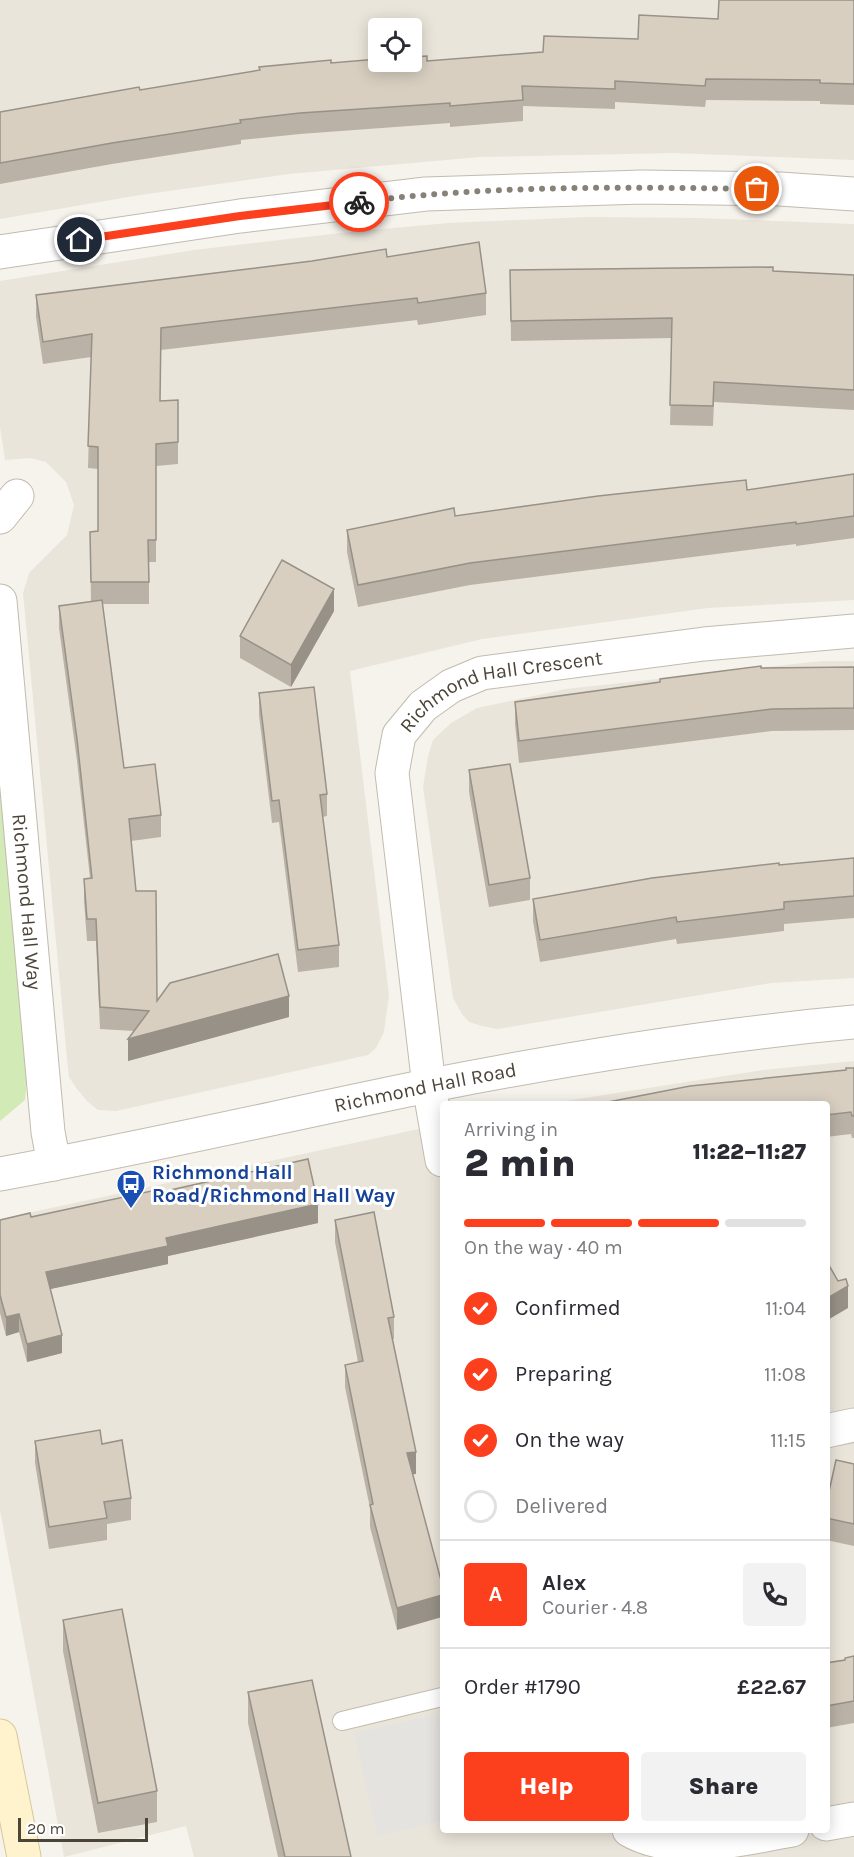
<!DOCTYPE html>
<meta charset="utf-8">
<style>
:root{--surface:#fff;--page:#f2f2f3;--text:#2b2b33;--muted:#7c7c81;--line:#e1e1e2;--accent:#fc3f1d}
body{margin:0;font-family:Karla,sans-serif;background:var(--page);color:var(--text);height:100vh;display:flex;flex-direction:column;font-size:22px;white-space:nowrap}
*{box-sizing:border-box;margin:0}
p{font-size:20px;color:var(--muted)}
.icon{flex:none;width:33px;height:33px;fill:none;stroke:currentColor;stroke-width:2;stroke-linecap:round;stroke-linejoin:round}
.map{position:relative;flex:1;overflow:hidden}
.panel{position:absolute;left:440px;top:1101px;width:390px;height:732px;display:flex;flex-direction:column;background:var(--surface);border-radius:6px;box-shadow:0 3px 15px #0003}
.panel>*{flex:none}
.fabs{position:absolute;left:368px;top:18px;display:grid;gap:12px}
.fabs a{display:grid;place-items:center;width:54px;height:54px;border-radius:6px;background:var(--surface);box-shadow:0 3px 15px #0003;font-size:30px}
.scale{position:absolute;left:18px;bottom:15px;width:130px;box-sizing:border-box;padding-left:6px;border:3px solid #4b4439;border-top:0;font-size:16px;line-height:21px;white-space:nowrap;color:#4b4439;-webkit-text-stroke:4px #fff;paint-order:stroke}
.pin{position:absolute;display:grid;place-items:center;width:51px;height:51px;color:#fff;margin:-26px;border:3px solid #fff;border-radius:50%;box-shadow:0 2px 6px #0007}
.courier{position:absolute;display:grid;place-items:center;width:60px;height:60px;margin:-30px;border:4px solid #fc3f1d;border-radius:50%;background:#fff;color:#222;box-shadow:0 2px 8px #0007}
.headline em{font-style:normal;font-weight:800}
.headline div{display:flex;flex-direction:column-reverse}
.headline{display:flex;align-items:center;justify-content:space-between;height:102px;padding:0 24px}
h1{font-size:39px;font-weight:800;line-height:45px}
.bar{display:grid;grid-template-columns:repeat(4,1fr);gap:9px 6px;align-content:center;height:72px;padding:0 24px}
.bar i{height:8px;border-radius:4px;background:var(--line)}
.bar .active{background:var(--accent)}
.bar p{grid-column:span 4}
.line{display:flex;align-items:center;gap:15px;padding:0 24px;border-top:2px solid var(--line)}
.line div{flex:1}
.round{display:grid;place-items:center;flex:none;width:63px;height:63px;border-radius:6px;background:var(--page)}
ol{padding:0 24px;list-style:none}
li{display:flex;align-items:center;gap:18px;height:66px}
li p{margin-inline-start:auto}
li .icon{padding:6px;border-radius:50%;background:var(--accent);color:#fff;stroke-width:4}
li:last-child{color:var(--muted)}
li i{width:33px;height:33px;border:3px solid var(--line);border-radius:50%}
.primary-button{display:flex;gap:12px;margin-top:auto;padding:12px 24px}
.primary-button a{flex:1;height:69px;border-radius:6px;background:var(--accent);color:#fff;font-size:24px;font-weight:800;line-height:69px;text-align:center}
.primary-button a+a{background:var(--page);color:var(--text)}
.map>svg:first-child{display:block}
.residential{fill:#eae5da;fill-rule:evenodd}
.green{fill:#d2eab5}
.parking{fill:#e5e3e0}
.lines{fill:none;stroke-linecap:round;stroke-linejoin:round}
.service-casing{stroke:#c2bbae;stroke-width:20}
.minor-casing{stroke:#c2bbae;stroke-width:35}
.secondary-casing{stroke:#d6c79b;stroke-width:35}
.service{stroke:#fff;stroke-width:18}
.minor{stroke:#fff;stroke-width:33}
.secondary{stroke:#fff3cd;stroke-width:33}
.wall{fill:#bab2a6}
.shaded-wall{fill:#979187}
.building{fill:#d8cfc1;stroke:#979187;stroke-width:1.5}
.done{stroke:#878178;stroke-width:6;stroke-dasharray:0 10.8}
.route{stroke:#fc3f1d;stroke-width:8}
.labels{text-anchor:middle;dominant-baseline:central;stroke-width:6;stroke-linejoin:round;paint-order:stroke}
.street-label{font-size:20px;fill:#4b4439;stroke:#fff}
.transit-label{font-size:20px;font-weight:bold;fill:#164399;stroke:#fff;text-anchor:start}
</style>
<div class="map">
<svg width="854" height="1857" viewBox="0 0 854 1857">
<rect width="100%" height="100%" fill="#f6f3ec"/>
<!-- residential -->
<g class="residential">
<path d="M0 0H854V160L674 153 480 157 289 174 140 195 0 219ZM378 28H411V62H378Z"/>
<polygon points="587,217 699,218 854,224 854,600 708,608 482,639 350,671 389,995 384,1032 376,1048 368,1055 116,1111 98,1110 87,1101 77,1089 69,1077 68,1069 23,593 29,573 67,535 74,505 66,482 46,462 30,458 5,460 0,427 0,281 194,250 349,232 448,223"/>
<polygon points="822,661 854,661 854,978 771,983 498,1029 482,1026 469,1022 462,1014 453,998 423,787 428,756 433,740 451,723 477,708 566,689"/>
<polygon points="854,1061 854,1857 194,1857 186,1826 64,1857 0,1510 0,1219 442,1124 442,1830 826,1830 826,1104 546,1104 763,1070"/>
</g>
<!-- green -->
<polygon class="green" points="0,782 28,1070 25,1100 0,1121"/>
<!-- parking -->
<polygon class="parking" points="438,1714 442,1734 442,1821 378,1837 354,1733"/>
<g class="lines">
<!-- service casing -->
<g class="service-casing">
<polyline id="service" points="342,1721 442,1697"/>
</g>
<!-- minor casing -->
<g class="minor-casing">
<g id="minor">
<polyline points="0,252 240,216 426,194 642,187 780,189 854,194"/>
<polyline points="0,517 17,496"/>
<path id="s1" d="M0 601 48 1132 54 1164"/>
<path id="s2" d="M442 1160 429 1086 392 773 399 735 423 706 451 686 482 673 704 644 854 631"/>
<path id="s3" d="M0 1174C143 1148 285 1115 427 1086 569 1058 711 1035 854 1022"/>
<polyline points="826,1431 854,1425"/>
<polyline points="826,1824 854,1819"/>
<path d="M629 1830C676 1857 741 1839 792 1830"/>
</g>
</g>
<!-- secondary casing -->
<g class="secondary-casing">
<polyline id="secondary" points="0,1736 24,1857"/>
</g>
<!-- service -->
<use href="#service" class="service"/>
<!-- minor -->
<use href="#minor" class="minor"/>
<!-- secondary -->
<use href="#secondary" class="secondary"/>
</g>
<!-- wall -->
<g class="wall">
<polygon points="854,0 854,105 820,104 820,101 706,100 705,107 615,102 615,109 523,106 523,121 450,127 450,123 300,134 241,140 241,144 112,164 0,184 0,112 140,90 331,63 427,61 543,52 638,39 718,19"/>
<polygon points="387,257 486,293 486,315 418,325 417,320 161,350 160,401 178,400 178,464 156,466 156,562 149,562 149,604 102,604 124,768 161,815 161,837 131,841 136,891 157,1001 289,1017 128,1061 134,1031 100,1029 96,941 87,941 84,901 84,879 90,878 77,761 59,628 59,606 91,602 90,532 98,531 98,469 88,468 91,357 43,364 36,317 36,295"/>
<polygon points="510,270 773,271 854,275 854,410 714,402 713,426 670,425 672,338 511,341"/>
<polygon points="854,474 854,538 796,546 796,544 470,585 358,607 347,552 347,530 455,516 747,490"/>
<polygon points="334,611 291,687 240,658 240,636"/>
<polygon points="854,667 854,730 772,731 519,763 515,724 515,702 761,668"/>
<polygon points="259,693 327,794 327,816 322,817 339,945 339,967 298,972 279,822 272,823 259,715"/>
<polygon points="469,770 530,878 530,900 489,907 469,792"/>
<polygon points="854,858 854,918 784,924 784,931 677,944 676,939 540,962 533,921 533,899 779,865"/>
<polygon points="854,1068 854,1138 852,1138 851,1134 826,1137 826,1104 846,1070"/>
<polygon points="157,1193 318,1223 168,1256 168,1264 50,1289 62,1353 27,1362 19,1332 6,1336 0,1313 0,1220 31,1217"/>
<polygon points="335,1220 394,1317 394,1339 392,1339 416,1474 413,1474 397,1630 370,1527 370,1508 345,1387 345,1365 358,1362 335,1242"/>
<polygon points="35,1441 102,1444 131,1498 131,1520 107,1524 107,1540 49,1549 35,1463"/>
<polygon points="854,1464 854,1546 826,1540 826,1505"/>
<polygon points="63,1620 157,1791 157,1822 98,1833 63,1651"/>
<polygon points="854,1656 854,1723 826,1728 826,1663 845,1660"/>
<polygon points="248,1692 351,1857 278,1857 248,1723"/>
</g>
<!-- shaded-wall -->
<g class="shaded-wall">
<polygon points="334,589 334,611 291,687 291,665"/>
<polygon points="289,996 289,1017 128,1061 128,1039"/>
<polygon points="318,1204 318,1223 168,1256 168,1264 46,1290 46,1272 166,1238"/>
<polygon points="848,1286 848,1308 826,1321 826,1299"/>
<polygon points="19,1314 19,1332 6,1336 6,1317"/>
<polygon points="62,1335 62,1353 27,1362 27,1344"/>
<polygon points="416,1452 416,1474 407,1475 407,1453"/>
<polygon points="442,1595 442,1617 397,1630 397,1608"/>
</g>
<!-- building -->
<g class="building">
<polygon points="719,0 854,0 854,84 820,83 820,80 706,79 705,86 615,81 615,89 522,86 523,100 450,106 450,103 300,113 240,120 241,123 112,143 0,163 0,112 139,87 140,90 260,70 259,67 331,60 331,63 378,59 378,62 411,62 411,57 427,56 427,61 543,52 544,36 638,39 639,15 718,19"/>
<polygon points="479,242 486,293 418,303 417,298 161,328 160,401 178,400 178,442 156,444 156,540 148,540 149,582 91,582 90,532 98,531 98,447 88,446 92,334 43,342 36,295 312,261 386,249 387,257"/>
<polygon points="773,267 773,271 854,275 854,390 714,382 713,406 670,405 672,318 511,321 510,270"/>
<polygon points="854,474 854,516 796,524 796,522 470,563 358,585 347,530 454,508 455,516 598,496 746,480 747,490"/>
<polygon points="282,560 334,589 291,665 240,636"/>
<polygon points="102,600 124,768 155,764 161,815 129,819 136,891 156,891 157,1001 170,983 278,954 289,996 128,1039 149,1011 100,1007 96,919 87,919 84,879 92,878 77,739 59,606"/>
<polygon points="761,666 761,668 854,667 854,708 772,709 519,741 515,702 660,682 660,679"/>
<polygon points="314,687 327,794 320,795 339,945 298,950 279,800 272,801 259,693"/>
<polygon points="510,764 530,878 489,885 469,770"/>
<polygon points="854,858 854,896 784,902 784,909 677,922 676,917 540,940 533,899 652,878 779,863 779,865"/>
<polygon points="846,1068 854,1068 854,1116 852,1116 851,1112 826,1115 826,1104 598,1104 690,1086 846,1070"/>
<polygon points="308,1159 318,1204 166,1238 168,1246 46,1272 62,1335 27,1344 19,1314 6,1317 0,1295 0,1220 30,1213 31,1217 156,1190 157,1193"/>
<polygon points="374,1212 394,1317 388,1318 416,1452 407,1453 442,1584 442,1595 397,1608 370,1505 373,1504 345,1365 363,1361 335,1220"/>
<polygon points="826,1260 838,1281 846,1279 848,1286 826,1299"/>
<polygon points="100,1430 102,1444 122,1440 131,1498 104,1502 107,1518 49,1527 35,1441"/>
<polygon points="836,1460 854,1464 854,1524 826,1518 826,1505"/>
<polygon points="122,1609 157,1791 98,1803 63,1620"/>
<polygon points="854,1656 854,1701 826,1706 826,1663 845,1660 845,1658"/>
<polygon points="312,1680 351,1857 285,1857 248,1692"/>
</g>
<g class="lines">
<!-- done -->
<path class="done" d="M359 202C491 185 625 187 757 189"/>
<!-- route -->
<polyline class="route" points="80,240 240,216 359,202"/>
</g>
<!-- icons -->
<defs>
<g id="bus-pin" transform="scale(1.5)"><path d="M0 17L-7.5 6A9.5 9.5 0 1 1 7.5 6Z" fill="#1a4fb4" stroke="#fff"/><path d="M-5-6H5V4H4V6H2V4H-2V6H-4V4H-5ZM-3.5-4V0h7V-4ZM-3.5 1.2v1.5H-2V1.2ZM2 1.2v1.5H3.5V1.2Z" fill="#fff"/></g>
</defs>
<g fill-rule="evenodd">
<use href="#bus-pin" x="131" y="1184"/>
</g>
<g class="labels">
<!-- street labels -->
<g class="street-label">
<text stroke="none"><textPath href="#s2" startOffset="546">Richmond Hall Crescent</textPath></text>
<text stroke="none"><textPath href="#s1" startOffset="302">Richmond Hall Way</textPath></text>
<text stroke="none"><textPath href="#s3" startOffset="434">Richmond Hall Road</textPath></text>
</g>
<!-- transit labels -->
<g class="transit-label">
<text x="152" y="1172">Richmond Hall<tspan x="152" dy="23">Road/Richmond Hall Way</tspan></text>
</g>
</g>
</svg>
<div class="fabs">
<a><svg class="icon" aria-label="locate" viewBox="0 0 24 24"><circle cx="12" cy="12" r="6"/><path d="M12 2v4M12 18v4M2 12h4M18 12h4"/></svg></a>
</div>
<div class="scale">20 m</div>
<div class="pin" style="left:757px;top:189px;background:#ea580c"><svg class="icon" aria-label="bag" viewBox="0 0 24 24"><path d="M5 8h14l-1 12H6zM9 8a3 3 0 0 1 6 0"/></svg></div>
<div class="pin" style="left:80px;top:240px;background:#1f2937"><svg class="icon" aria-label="home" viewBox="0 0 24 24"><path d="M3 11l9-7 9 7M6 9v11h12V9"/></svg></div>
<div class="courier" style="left:359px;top:202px"><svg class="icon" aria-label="bike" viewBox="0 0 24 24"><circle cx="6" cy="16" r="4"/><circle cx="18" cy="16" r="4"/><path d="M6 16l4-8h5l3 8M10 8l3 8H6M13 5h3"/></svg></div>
<section class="panel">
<div class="headline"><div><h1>2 min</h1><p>Arriving in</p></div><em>11:22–11:27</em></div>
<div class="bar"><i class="active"></i><i class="active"></i><i class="active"></i><i></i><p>On the way · 40 m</p></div>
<ol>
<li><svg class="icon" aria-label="check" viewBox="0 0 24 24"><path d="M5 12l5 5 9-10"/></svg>Confirmed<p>11:04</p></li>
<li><svg class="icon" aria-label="check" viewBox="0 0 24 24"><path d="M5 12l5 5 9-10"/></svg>Preparing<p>11:08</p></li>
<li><svg class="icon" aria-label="check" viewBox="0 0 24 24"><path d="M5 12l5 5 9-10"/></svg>On the way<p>11:15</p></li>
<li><i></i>Delivered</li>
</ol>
<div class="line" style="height:108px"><b class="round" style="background:var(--accent);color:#fff">A</b><div><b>Alex</b><p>Courier · 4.8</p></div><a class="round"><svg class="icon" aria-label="phone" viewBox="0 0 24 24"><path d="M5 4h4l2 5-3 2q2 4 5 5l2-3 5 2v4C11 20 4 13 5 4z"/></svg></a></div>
<div class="line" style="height:78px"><div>Order #1790</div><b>£22.67</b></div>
<div class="primary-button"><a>Help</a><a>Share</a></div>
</section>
</div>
